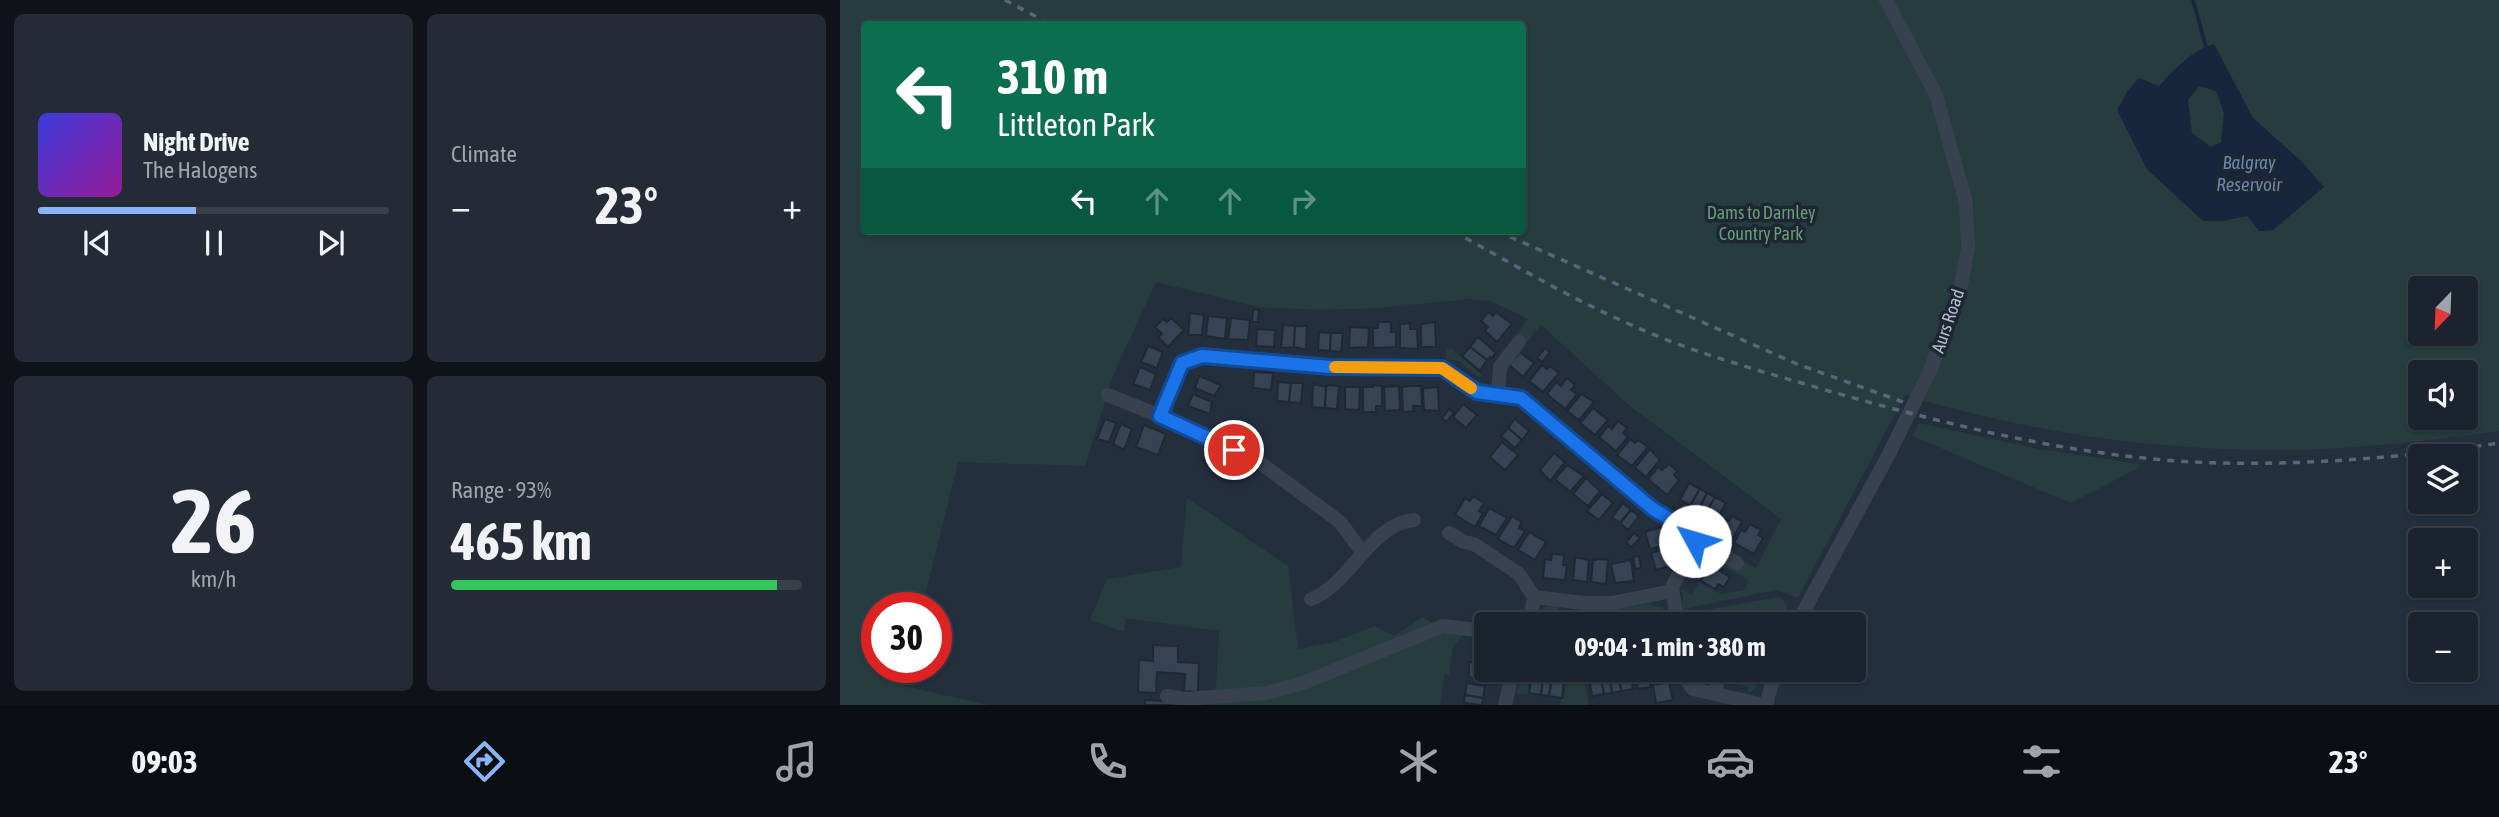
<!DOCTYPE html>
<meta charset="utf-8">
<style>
body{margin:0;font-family:"Asap Condensed",sans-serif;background:#242b36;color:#f1f3f6;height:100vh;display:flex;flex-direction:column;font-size:26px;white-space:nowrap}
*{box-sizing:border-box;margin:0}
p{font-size:23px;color:#a0a4aa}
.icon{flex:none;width:38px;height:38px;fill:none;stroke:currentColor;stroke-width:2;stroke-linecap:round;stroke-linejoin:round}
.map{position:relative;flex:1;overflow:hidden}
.sheet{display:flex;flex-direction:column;gap:14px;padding:14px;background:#0f1319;width:840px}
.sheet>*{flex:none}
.hud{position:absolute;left:21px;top:21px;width:665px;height:214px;border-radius:7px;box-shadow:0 2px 5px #0004,0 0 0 2px #39404a;background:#0b6e4f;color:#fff;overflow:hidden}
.needle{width:46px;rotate:203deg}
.controls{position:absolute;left:1568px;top:276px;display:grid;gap:14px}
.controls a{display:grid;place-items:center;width:70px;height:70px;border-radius:7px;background:#1b232e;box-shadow:0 2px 5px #0004,0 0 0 2px #39404a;font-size:35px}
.speed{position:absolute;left:21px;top:592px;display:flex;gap:14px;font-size:35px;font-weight:700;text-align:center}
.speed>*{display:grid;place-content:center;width:91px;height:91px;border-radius:50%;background:#1b232e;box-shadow:0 2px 5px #0004,0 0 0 2px #39404a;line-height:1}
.speed .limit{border:10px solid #d22;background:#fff;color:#111}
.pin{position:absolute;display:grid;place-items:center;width:60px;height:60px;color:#fff;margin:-30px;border:4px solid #fff;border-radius:50%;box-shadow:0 2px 7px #0007}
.me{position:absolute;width:77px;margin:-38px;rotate:309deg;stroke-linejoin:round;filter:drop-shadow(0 0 5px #0008)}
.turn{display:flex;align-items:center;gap:24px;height:147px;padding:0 21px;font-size:32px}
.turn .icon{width:91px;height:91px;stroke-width:2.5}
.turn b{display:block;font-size:49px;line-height:60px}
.lanes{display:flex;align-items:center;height:66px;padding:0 21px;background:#0003;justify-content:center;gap:35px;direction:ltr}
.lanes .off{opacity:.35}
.big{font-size:52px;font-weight:700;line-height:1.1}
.sheet .tile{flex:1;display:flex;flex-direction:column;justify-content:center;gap:10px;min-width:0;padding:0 24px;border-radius:10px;background:#242b36}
.sheet .dial{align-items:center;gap:0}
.dial b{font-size:91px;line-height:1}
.song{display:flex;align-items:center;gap:21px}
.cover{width:84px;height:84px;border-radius:10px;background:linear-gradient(135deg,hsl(240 70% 55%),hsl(300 70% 35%))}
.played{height:7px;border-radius:4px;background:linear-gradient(90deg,#8ab4f8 45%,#39404a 45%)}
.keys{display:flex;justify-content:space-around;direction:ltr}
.heat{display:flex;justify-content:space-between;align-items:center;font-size:38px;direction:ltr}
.charge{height:10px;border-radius:5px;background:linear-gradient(90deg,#34c759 93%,#39404a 0)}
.sheet .tiles{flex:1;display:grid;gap:14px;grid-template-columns:repeat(2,1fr)}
.trip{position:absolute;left:634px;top:612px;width:392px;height:70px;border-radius:7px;background:#1b232e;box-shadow:0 2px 5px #0004,0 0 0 2px #39404a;font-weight:700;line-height:70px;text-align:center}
.tabs{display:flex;height:112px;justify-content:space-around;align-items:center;background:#0b0e12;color:#a0a4aa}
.tabs .icon{width:49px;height:49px}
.tabs .selected{color:#8ab4f8}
.tabs b{font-size:32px;color:#f1f3f6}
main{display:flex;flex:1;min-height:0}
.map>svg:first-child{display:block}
</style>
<main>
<section class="sheet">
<div class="tiles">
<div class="tile">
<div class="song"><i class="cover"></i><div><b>Night Drive</b><p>The Halogens</p></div></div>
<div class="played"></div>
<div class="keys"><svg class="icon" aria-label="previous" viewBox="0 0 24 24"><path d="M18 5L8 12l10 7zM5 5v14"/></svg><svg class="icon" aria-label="pause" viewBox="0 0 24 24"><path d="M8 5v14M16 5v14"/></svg><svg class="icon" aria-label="next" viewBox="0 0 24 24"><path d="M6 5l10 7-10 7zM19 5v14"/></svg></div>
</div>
<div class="tile"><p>Climate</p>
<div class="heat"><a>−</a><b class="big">23°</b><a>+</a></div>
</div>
<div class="tile dial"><b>26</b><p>km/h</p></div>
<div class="tile"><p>Range · 93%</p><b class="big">465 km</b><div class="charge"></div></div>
</div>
</section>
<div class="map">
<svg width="1659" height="705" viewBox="0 0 1659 705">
<rect width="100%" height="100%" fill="#242f3e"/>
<g fill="#263c3f" fill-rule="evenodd">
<path d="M0 0H1659V431C1601 439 1543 446 1485 449 1344 455 1200 436 1065 395L958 598 937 590 843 609 842 589 852 595 859 582 881 594 904 590 909 580 861 554 863 550 903 561 916 568 941 519 790 406 701 325 686 343 676 335 688 319 650 301 630 299 538 308 481 310 418 307 316 282 274 373 245 466 118 462 82 607H37V667H68L64 686 149 705H0ZM24 24H682V231H24ZM1580 289H1626V334H1580ZM1580 373H1626V418H1580Z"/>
<polygon points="606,349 612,349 642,375 640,378 619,361 606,359"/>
<polygon points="1079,423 1199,449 1300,464 1298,468 1231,503 1072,436"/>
<polygon points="347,498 448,566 458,649 494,642 535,626 554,636 583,617 598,628 625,633 613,646 609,675 604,675 600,705 369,705 376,687 379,631 286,618 284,632 250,620 267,579 341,567"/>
<polygon points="939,597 943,599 947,607 939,625 922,625 919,609 856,620 857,625 852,625 850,613"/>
<polygon points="811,603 812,606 822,607 825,612 737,625 696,620 696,614 709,604 714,604 720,611 754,614 759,609 775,609"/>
<polygon points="682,670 691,670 688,695 675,693 679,687"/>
<polygon points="728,670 743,670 749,705 720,705 721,698 724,698"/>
<path d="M920 671C921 679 917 691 908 692V687L883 681 918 673Z"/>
</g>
<path fill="#17263c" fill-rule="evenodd" d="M1374 44 1413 118 1460 160 1484 187 1433 230 1419 231 1407 216 1383 221H1363L1307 169 1277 110 1287 92 1299 78 1319 86C1336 68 1351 51 1374 44ZM1359 86 1376 91 1384 113 1381 142 1371 147 1352 133 1348 100Z"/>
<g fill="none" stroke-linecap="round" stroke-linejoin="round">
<polyline stroke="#17263c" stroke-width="3.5" points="1353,0 1366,47"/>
</g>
<g fill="#364354" stroke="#1f2835" stroke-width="2">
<polygon points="413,309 419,310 418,322 412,322"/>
<polygon points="648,312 653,316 656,312 672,324 657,342 645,331 648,327 641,321"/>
<polygon points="350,313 364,315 362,335 348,335"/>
<polygon points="368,316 387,318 385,339 366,336"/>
<polygon points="331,318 344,330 328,347 318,337 322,334 315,327 323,319 327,322"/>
<polygon points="391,318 410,320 408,340 388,339"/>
<polygon points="538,322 551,322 551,332 556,332 556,347 533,348 533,328 538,328"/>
<polygon points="595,322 596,347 581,347 581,324"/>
<polygon points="570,323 570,329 577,329 578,349 560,348 560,324"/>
<polygon points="443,325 455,326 454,347 441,348"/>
<polygon points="455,326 467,326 466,350 454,347"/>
<polygon points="510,327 529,328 528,347 509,348"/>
<polygon points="417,329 435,330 434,347 416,346"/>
<polygon points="479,332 491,333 490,351 478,350"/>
<polygon points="491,333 503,333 501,352 490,351"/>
<polygon points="638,337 656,353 651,359 650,357 647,360 630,347"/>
<polygon points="308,346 323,352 317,368 301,362"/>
<polygon points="630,347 647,360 640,371 622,356"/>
<polygon points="705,348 710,352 702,362 697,358"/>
<polygon points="680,352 694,363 683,377 669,365"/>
<polygon points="702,365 707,369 710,366 719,373 703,392 689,381"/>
<polygon points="300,367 316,374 310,390 293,384"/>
<polygon points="414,372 433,373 431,390 413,388"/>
<polygon points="359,376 381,385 374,396 355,388"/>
<polygon points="727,378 735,385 731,390 737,394 725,409 707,394 716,382 721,386"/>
<polygon points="438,382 451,383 449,402 437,401"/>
<polygon points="451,383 463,383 461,403 449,402"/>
<polygon points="473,384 486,387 485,408 472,407"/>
<polygon points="489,385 499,386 497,409 485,408 486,387"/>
<polygon points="533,385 542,386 542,406 536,406 536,412 523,412 523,387 533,387"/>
<polygon points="559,386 560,410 545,411 544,387"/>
<polygon points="571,386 581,386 582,406 573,406 574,411 563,412 562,387"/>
<polygon points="505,387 520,387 519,410 505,409"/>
<polygon points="598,387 599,411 584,410 583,388"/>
<polygon points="353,394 372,402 370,414 348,406"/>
<polygon points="741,394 754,402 739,420 727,411"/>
<polygon points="623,404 637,415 626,428 613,417"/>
<polygon points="753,408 768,420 755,435 740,423"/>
<polygon points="609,409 614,413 606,422 602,418"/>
<polygon points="265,419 276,423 269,442 257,439"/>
<polygon points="675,419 689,431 682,440 668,428"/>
<polygon points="778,421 787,428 783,433 788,437 776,451 759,437 768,426 772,429"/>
<polygon points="281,424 292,429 284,450 273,444"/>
<polygon points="304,425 326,434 318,455 296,447"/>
<polygon points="668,428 682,440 675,448 661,436"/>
<polygon points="790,439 795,443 798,440 808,447 792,466 777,455"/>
<polygon points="662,442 678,455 665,470 650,457"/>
<polygon points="810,449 820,460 806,477 795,468"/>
<polygon points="714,453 725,462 710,481 700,470"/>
<polygon points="829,464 837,471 834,475 839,480 827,495 808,479 818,467 822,470"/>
<polygon points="727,465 744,476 730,492 715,479"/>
<polygon points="746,478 760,491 748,506 733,494"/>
<polygon points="849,483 860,489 851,506 840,500"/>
<polygon points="860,489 867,493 859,509 851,504"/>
<polygon points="867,493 875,497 866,513 859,509"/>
<polygon points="762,494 773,503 759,520 747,511"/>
<polygon points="633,496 644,503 639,511 643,513 635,527 615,515 625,498 630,501"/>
<polygon points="875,497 886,503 877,519 866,513"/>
<polygon points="783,503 791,510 780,523 772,517"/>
<polygon points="649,508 667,518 656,535 639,526"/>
<polygon points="791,510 799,516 788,530 780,523"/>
<polygon points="672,516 682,522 679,528 685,531 674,548 658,539"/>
<polygon points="892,516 902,521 891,542 874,535 883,518 889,521"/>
<polygon points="910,524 921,530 918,535 923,538 914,554 894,543 901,530 905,532"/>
<polygon points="821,527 826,545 810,549 805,532"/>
<polygon points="689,532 706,542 695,560 678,550"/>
<polygon points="794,533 800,538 792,547 786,543"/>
<polygon points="827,548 832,565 816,570 811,553"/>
<polygon points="712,554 724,555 723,565 727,565 725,580 703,578 705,559 711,560"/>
<polygon points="799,556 801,568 795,569 793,557"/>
<polygon points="735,557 749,560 747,582 733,580"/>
<polygon points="760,559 768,560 766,584 751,582 753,560"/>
<polygon points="791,560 794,581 775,583 771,564"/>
<polygon points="869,561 882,568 880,571 890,577 884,587 878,584 875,589 861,581"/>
<polygon points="637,641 646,642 646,661 635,660"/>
<polygon points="313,645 338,646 338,662 359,663 358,692 344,691 345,674 317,672 316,693 298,692 299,660 313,661"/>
<polygon points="629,662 646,665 646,670 653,670 651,680 629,677"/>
<polygon points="790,671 793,689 781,691 778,673"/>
<polygon points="807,672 809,678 796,680 795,674"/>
<polygon points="778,674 781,691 772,693 769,676"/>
<polygon points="692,675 704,677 701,695 689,693"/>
<polygon points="761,676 764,694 752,696 749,678"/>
<polygon points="769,676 772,693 764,694 761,677"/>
<polygon points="703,678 712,679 709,696 701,695"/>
<polygon points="712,678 724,680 722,698 709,696"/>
<polygon points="809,681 811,687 798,689 797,683"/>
<polygon points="829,682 833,700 816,703 813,685"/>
<polygon points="627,683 645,686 643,698 625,695"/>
<polygon points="625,695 643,698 642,705 624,703"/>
<polygon points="305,700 336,702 336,705 305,705"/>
</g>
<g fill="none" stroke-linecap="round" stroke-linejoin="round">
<g stroke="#38414e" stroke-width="14">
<polyline points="658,394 660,367 679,342"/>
<polyline points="268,395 320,416 419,462 500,522 523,553"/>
<polyline points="320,416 342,363 363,356 490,367 602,368 637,392 680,398 813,509 852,534 855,538 855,544 832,587 838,625"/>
<polyline points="609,533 624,542 634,544 679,574 694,597 689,625"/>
<polyline points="855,541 897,563"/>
<polyline points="694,597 743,603 772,603 832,591"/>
<path d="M471 599C509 586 531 523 574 520"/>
<polyline points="956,625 1049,454 1089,373 1119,296 1128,248 1126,203 1096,95 1046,0"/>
<polyline points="846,670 848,682 853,689 924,705"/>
<polyline points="875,694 879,674 905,670"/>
<polyline points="327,696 345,699 427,693 463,683 603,626 646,631"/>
<polyline points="665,705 673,670"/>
<polyline points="926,705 936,670"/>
</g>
<g stroke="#5a6575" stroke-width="3.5" stroke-dasharray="7 7" stroke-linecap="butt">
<polyline points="165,0 210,24"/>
<path d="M613 231C671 263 726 296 787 323 852 353 921 371 989 391 1116 427 1248 460 1381 463 1474 465 1567 457 1659 443"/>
<polyline points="657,231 957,364 1063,402"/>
</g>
</g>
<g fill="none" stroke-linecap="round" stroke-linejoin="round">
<g stroke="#114b97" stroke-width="18">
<polyline id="route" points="394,450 320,416 342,363 362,356 490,367 602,368 637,392 681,398 813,509 847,529 855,541"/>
</g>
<use href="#route" stroke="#1a73e8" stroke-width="12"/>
<polyline stroke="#f59e0b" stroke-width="12" points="495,367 602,368 631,388"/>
</g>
<g text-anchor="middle" stroke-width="7" stroke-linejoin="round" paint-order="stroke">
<g font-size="18" fill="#6b9a76" stroke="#1d2633">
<text x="921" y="219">Dams to Darnley<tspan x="921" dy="21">Country Park</tspan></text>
</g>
<g font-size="18" fill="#b4bcc9" stroke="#1d2633">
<text transform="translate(1108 321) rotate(-71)" y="6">Aurs Road</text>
</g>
<g font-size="19" font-style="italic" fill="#6d86a8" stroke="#1d2633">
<text x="1409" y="169">Balgray<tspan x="1409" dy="22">Reservoir</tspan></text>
</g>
</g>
</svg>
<div class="controls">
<a><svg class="needle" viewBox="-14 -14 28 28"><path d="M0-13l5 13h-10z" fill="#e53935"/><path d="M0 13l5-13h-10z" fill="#a0a4aa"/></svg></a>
<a><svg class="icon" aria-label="sound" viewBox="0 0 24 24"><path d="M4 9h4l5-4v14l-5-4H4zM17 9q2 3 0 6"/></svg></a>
<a><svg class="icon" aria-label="layers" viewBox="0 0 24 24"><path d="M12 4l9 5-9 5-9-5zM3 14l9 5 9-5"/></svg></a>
<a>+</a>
<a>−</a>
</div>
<div class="speed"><div class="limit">30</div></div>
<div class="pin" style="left:394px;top:450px;background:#d93025"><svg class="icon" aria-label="arrive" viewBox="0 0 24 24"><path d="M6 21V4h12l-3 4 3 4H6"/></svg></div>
<svg class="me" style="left:855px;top:541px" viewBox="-20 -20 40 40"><circle r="19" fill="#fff"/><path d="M0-13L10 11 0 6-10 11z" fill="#1a73e8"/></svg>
<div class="trip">09:04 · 1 min · 380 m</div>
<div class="hud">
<div class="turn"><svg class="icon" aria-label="left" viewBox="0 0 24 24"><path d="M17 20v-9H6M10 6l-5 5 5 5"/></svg><div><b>310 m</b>Littleton Park</div></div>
<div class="lanes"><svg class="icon" aria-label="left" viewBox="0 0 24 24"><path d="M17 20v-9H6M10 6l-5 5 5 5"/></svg><svg class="icon off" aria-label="ahead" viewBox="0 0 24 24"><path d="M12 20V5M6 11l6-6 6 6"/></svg><svg class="icon off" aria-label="ahead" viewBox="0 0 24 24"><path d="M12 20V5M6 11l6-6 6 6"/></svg><svg class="icon off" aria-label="right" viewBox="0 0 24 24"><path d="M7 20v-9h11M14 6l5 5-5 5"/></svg></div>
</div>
</div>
</main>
<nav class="tabs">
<b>09:03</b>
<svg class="icon selected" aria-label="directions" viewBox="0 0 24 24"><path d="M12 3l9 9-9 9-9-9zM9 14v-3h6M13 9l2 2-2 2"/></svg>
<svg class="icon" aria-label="music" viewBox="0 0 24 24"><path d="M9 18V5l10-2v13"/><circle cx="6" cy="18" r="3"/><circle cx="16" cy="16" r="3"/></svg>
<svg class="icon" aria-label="phone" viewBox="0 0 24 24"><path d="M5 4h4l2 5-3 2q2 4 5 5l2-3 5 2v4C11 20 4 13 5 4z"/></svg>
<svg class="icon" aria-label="climate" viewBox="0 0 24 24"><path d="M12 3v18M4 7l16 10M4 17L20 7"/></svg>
<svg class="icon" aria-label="car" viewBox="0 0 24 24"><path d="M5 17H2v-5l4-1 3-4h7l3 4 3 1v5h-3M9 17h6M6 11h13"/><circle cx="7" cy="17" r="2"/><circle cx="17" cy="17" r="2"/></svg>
<svg class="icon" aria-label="filters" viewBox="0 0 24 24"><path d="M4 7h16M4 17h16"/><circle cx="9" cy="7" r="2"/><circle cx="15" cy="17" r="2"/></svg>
<b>23°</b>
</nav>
